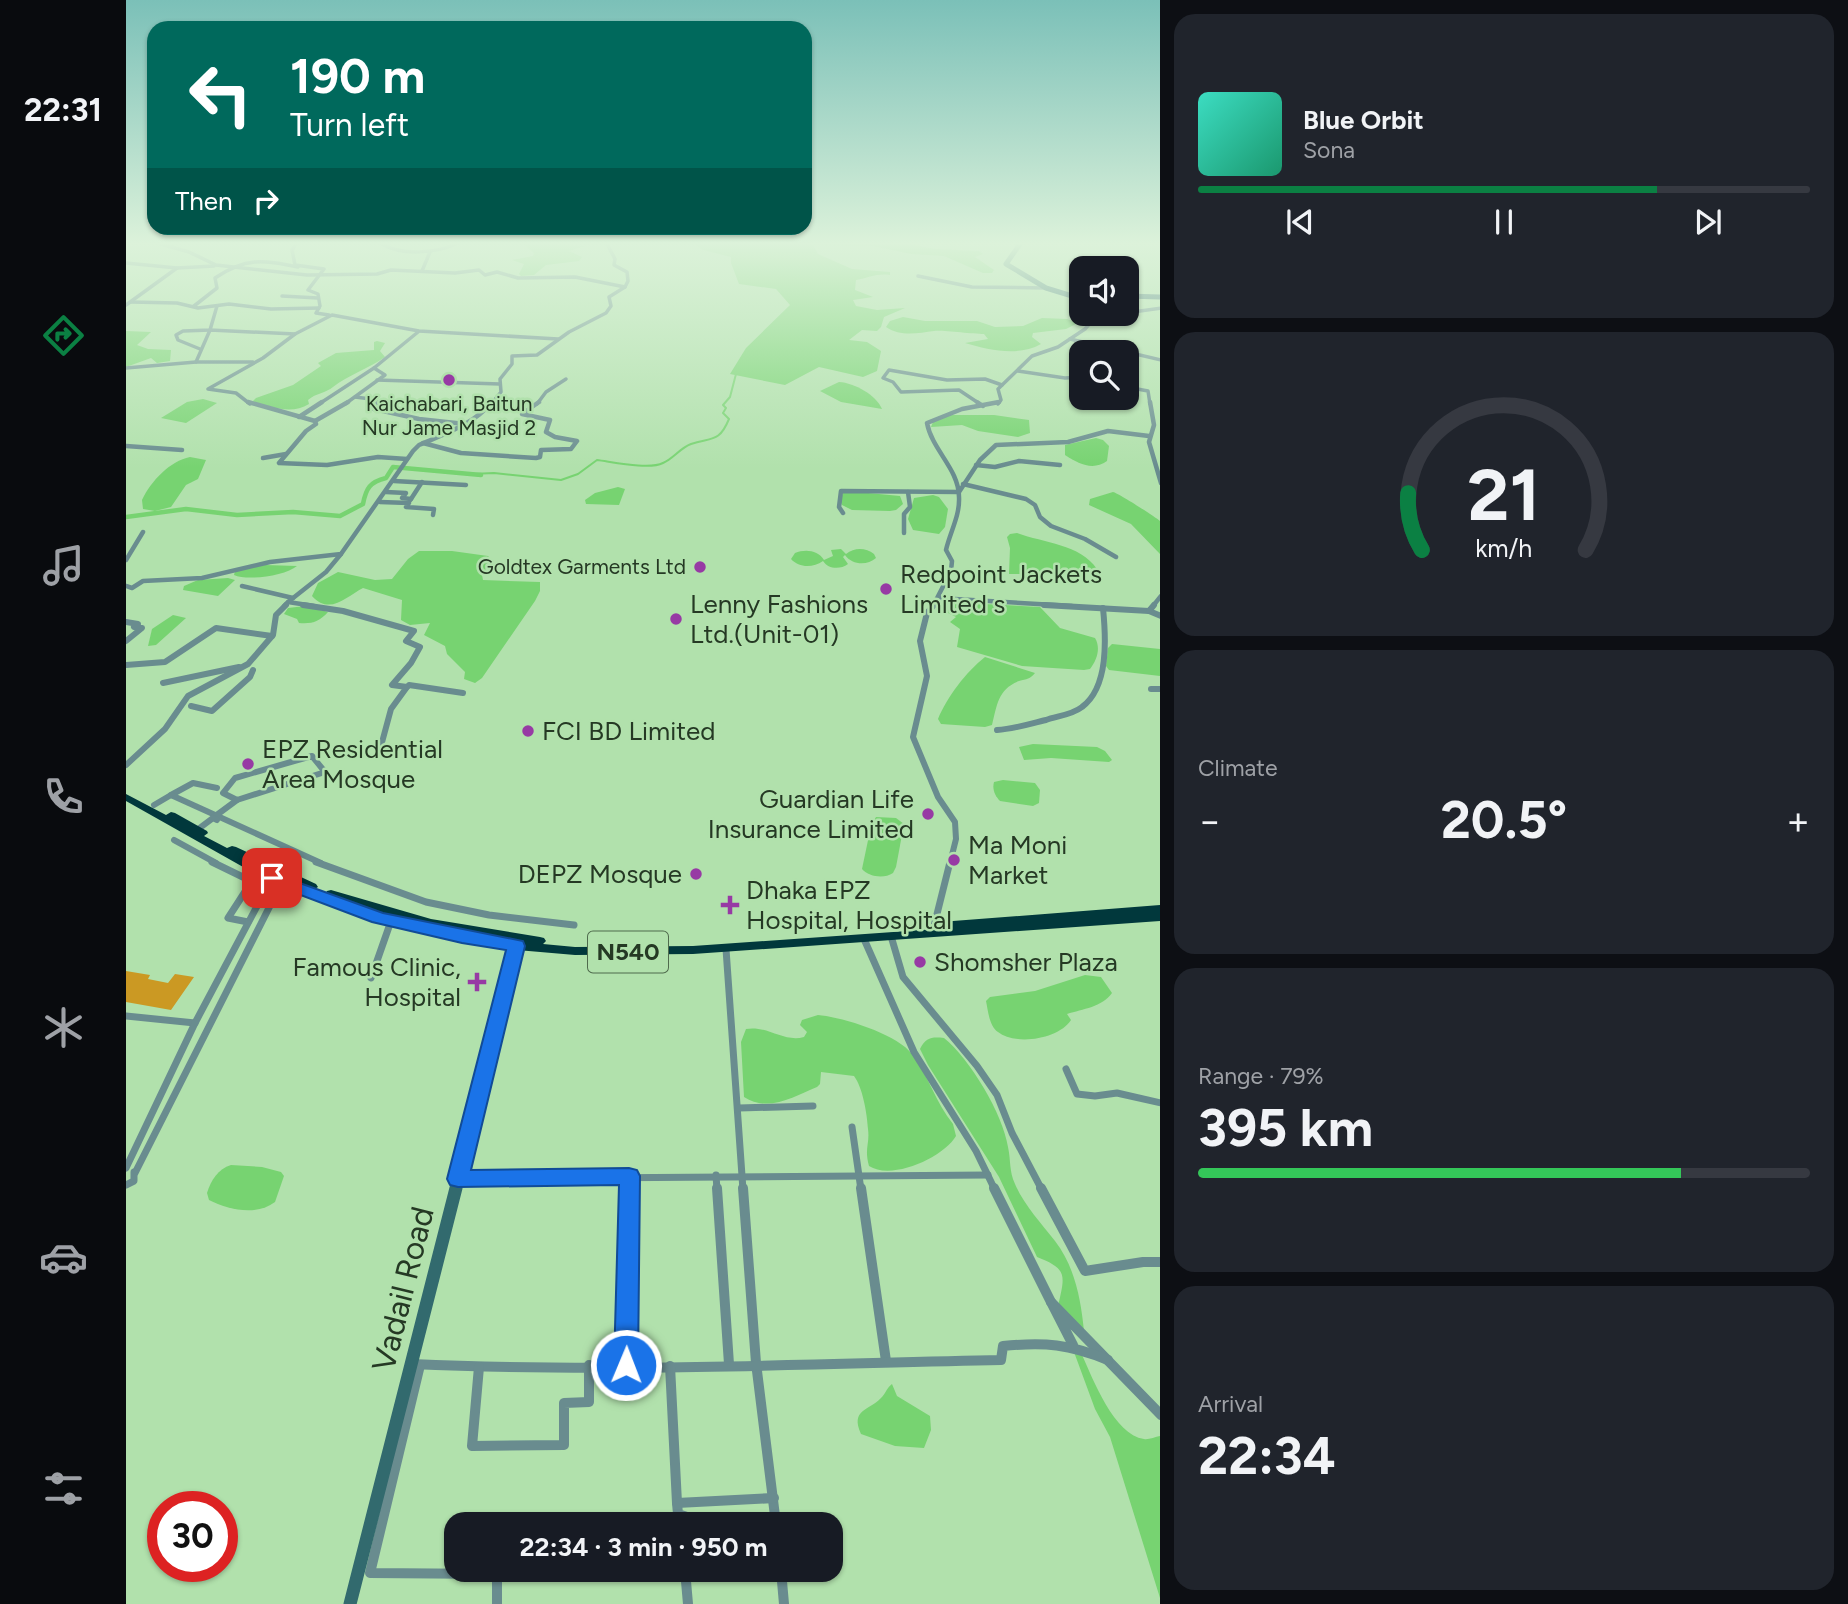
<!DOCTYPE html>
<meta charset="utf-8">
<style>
body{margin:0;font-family:Figtree,sans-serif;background:#20242c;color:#f1f3f6;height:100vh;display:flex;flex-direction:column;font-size:26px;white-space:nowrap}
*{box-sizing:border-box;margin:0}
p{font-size:23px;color:#9ea1a6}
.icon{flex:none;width:38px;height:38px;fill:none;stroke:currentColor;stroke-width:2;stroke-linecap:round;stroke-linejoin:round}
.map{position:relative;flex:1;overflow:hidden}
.side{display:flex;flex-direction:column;gap:14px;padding:14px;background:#0d0f14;width:688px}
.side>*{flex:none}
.hud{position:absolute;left:21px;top:21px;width:665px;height:214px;border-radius:21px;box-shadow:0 2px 5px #0004;background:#00695c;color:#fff;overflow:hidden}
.tools{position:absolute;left:943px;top:256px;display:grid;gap:14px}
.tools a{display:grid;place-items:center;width:70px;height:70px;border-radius:14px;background:#171b24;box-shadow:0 2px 5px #0004;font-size:35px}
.speed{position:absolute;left:21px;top:1491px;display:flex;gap:14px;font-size:35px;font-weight:700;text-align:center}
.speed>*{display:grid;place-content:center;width:91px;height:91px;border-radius:50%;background:#171b24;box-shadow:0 2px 5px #0004;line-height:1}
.speed .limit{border:10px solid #d22;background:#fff;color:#111}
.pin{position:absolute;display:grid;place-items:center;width:60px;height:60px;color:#fff;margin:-30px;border-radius:14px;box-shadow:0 4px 10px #0006}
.me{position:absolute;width:77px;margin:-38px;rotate:1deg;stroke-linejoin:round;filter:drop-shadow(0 0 5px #0008)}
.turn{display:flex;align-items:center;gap:24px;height:147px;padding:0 28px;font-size:32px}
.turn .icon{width:91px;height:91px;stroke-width:2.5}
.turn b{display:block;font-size:49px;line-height:60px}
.then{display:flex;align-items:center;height:66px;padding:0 28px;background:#0003;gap:14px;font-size:26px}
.big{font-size:52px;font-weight:700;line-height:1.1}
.side .tile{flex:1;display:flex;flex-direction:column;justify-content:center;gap:10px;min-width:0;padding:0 24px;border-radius:21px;background:#20242c}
.side .dial{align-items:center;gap:0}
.dial svg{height:182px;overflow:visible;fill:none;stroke:#363941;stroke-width:7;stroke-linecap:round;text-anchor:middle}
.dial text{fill:#f1f3f6;stroke:none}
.song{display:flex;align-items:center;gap:21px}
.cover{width:84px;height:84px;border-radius:10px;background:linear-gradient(135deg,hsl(170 70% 55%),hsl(160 70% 35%))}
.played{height:7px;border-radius:4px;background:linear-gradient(90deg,#0b8043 75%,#363941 75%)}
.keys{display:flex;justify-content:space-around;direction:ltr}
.heat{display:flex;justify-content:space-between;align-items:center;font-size:38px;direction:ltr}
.charge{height:10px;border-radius:5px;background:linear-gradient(90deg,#34c759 79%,#363941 0)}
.trip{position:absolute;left:318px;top:1512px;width:399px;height:70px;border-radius:21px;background:#171b24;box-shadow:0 2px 5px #0004;font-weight:700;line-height:70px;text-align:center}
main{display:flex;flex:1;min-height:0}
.menu{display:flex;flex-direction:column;width:126px;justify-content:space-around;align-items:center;background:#090b0e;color:#9ea1a6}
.menu .icon{width:49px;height:49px}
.menu .active{color:#0b8043}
.menu b{font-size:32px;color:#f1f3f6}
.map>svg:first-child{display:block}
</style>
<main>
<nav class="menu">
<b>22:31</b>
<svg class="icon active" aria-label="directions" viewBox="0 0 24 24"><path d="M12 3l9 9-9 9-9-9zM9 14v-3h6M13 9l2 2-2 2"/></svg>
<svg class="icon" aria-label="music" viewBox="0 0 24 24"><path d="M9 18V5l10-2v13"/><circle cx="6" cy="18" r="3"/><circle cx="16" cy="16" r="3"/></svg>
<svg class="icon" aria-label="phone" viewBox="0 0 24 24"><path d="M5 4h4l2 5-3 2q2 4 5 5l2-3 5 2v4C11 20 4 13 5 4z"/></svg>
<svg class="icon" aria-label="climate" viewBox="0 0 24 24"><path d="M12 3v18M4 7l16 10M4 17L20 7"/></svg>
<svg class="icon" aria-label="car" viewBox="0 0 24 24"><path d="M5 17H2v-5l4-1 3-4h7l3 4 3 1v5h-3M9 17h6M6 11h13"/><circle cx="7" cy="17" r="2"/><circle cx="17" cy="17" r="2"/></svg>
<svg class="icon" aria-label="filters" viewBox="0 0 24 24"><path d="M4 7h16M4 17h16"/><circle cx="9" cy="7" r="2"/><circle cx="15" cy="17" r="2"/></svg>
</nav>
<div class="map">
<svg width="1035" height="1604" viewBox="0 0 1035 1604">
<rect width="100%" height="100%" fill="#b1e1ac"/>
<polygon fill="#cb9923" points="0,971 24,975 22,979 42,983 49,974 68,977 45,1010 0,1002"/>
<g fill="#77d371">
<polygon points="401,244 459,246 443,251 456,257 453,261 420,265 408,275 395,276 393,274 398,264 386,260 407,256 408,253 400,246"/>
<path d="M569 244H783L809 249 853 251 857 254 849 257 868 270 866 273H857L818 256 785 254 747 246 687 245 692 254 726 269 764 272V275C751 273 742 278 730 280L729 290 747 297 727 300 730 306 751 310 779 308 758 317 755 327 751 331 736 330 723 340 741 342 755 351 751 371 737 377 693 367 659 385 604 374 620 348 664 305 650 289 613 284 605 263V257L577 250Z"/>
<path d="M777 317 799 321H851L869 327 897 326 916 318 941 319 952 323 940 329 907 333 906 337 915 344C892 357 863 350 839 343L862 339 858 334C846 334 816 330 808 331 792 333 775 337 760 327L764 321Z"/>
<polygon points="0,331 25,332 11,345 22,349 45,350 44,361 31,363 25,358 0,367"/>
<path d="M251 341 259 343 254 351 259 357C242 369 222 375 207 387 200 393 190 393 182 400L183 404C166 415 145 407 126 402L130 398 167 385 195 366 192 363 210 353 248 350V342Z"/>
<path d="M713 382C729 383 750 395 756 409L715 402 694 391Z"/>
<polygon points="77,399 91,403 60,423 35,418 61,402"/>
<polygon points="824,415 868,415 903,420 904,433 892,437 852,431 836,425 805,427 807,422"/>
<path d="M970 438 977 440 983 446 981 461C967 471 953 464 939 455V445Z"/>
<path d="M64 457 80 460 72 479 60 485 45 507 29 511 17 509 16 500C25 481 44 461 64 457Z"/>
<polygon points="492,487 499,489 493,505 460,504 459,500 469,493"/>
<polygon points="732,492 774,496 777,504 770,510 764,511 726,510 716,505 714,501 717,493"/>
<path d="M987 492C992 493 1028 516 1034 521V554L1005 524 963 505 964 499Z"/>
<polygon points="807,495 813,497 822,509 819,527 813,534 787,530 782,519 788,498"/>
<path d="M891 533C918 543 954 544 971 569L955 574H883L884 548 881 537 884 534Z"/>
<path d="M715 549 720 554C729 547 740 548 748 554L750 558C741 566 726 565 719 555L717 557 722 564C714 570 702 569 697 561 687 568 673 568 665 559L669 553C679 549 692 550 698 560L707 556 705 550Z"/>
<path d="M293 551H326L362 556 366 560 356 575 357 580 414 582V591L409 601 356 678 349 683 338 679 339 672 321 654 319 646 298 635 304 623 284 625 275 620 276 600 237 588C221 596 204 616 186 596L192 583 212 572 249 580 266 579 282 559Z"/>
<path d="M139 565 171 566C159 576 121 581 108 575L109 571Z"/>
<polygon points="102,578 109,580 92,596 57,590 58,586 72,580"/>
<path d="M818 602 914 607 934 628 969 638C975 648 971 660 964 669L958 670 896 666 831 647 834 629 824 622 830 617 814 609 813 604Z"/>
<path d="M179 606 202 612C193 622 186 624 173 623L171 619 158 614 162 608Z"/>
<polygon points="47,615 60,618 30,645 22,646 26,629"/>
<polygon points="986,644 1034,649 1034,676 983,670 980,666 982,648"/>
<path d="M859 657 909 673C904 679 901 679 893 681 872 689 871 705 866 725L859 727 815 724 812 719C821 697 840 672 859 657Z"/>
<polygon points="907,744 971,747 979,751 986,760 983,762 925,758 898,760 893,747"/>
<path d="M877 780 909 783 914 790 913 803 907 806 874 801C869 796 866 789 868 782Z"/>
<path d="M750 817 770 818 778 824 770 867 767 873C758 879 743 877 736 869L745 826Z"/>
<path d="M959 975 975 977 986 993C976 1007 957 1009 941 1014L945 1020C933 1039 890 1046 872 1032 863 1026 862 1010 860 1001L864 997 909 991Z"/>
<path d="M692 1015C716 1017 771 1034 786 1054 802 1075 810 1103 827 1124L830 1136C818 1157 766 1181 743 1166 738 1148 744 1144 742 1129 741 1114 737 1088 728 1076L695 1072 694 1084 691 1087C669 1096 642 1113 618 1097L615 1042 620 1029C641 1025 658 1043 678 1037L681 1032 674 1025 676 1020Z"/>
<path d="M818 1038C844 1059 877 1114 882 1147 885 1161 883 1171 889 1184 898 1205 915 1223 929 1241 949 1267 955 1300 958 1331L932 1306C939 1275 942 1269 911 1257L873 1177 802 1065 794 1049C800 1037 806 1037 818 1038Z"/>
<path d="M105 1165 136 1167 155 1172 158 1176 149 1202C131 1216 102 1210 83 1200L81 1193C85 1180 92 1169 105 1165Z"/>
<path d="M948 1352 956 1355C967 1379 988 1435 1018 1439 1022 1440 1029 1437 1034 1436V1598L984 1437 969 1409Z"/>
<path d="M766 1384 771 1396 804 1416 805 1430 798 1448 769 1446 735 1434C724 1409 743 1411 755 1398 760 1393 760 1389 766 1384Z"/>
</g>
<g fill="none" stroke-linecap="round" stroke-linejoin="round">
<path stroke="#77d371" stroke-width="2" d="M345 474 368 473 435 480 452 474 471 460C487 462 523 470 537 463 547 459 554 448 565 444 586 437 593 443 603 419L597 413 600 408 597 405 604 397 610 374"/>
<path stroke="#77d371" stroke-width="4.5" d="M0 517 60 509 111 515 167 512 214 516 237 504C240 488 244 482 260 478L267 467 355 475"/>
<g stroke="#698c8f" stroke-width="3.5">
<polyline points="35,244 63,252 90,265 181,275 251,274 265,270 329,273 353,270 359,275 371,272 392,278 449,277 499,287 483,297 485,306 480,313 443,332 411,355 386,356 386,364 374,379 375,392 365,404"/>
<polyline points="170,244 166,250 169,265 198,269 182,290 192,294 194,306 190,313 203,315"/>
<path d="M256 244C276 256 310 253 330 244"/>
<polyline points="481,244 489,259 488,265 501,272 502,281 499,287"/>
<polyline points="0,263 51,268 0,305"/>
<polyline points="51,268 88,266"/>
<polyline points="296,271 304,252"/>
<polyline points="792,276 846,287 920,288"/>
<polyline points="156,296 192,298"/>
<polyline points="5,302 51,303 72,308 103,304 145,309 193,308"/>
<path d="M68 306 91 288 89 278C120 257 136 260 172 267"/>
<polyline points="968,320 997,320 1007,312 1035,308"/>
<polyline points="944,339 999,352"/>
<polyline points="74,349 52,340 50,335 57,331 84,330 91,306"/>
<polyline points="1001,352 1035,360"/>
<polyline points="70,362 84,330 169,334"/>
<polyline points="0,368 70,362 127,362"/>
<polyline points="892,371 939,378 956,377"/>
<polyline points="251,380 374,384"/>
<polyline points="1001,387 1022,391 1024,404"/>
<polyline points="229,397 245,399 254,404"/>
<polyline points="124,404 110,393 82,389 137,358 169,334 206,315 293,331 432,339"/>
<polyline points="193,404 248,368 292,332"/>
<polyline points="219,404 259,375 248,368"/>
<polyline points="411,404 420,392 440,379"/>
<polyline points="854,404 833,390 775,392 767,382 757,378 763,370 821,380 859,379 876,385"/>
<polyline points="872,404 875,400 872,389 906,356 932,347 959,329 973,313"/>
</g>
<g stroke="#698c8f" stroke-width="4.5">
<polyline points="122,402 189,421 190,424 180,431 153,463 201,465 252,457 281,459"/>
<polyline points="251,402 254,404 248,409 293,419 339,424"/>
<polyline points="851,402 857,406"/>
<polyline points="1024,402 1028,425 1023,442 1035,483"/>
<polyline points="173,417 196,402"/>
<polyline points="189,421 222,402"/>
<polyline points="297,443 335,453 410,458 414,457 415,450 445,449 451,441 429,437 420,432 424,420 396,414 413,402"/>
<polyline points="0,446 56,450"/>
<polyline points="137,458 160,454"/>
<polyline points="850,465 869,467 893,461 934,465"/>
<polyline points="268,481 340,485"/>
<polyline points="837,484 900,499 909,505 914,517 925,526 959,539 990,557"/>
<polyline points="260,492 280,493 276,498 285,499 282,503"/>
<polyline points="285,499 296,482"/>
<polyline points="254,502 283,503 280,507 308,509 307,515"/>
<polyline points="717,513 713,507 715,491 833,492 854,460 870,445 942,442 982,431 1023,436"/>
<polyline points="778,533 778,514 784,507 782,492"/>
<polyline points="0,560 17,532"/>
<path d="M0 586 6 588 17 581 76 578 144 562 215 554 287 451 293 445C320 433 347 425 366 402"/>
<polyline points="116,586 167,598"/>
<polyline points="812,598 946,606"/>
<polyline points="162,602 200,572 215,554"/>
<polyline points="158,606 162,602 188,606"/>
<path d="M807 606 825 571 826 561 820 550C824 532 834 516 833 497 833 469 806 450 801 423L836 409 873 402"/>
<polyline points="1027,606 1035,596"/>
</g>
<g stroke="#698c8f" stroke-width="6">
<polyline points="177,605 217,611 288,631 280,641 294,647 285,663 266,685 281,687 265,709 255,746"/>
<polyline points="808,605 801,613 794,641 801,676 787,737 812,797 829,822 830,839 824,863"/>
<polyline points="918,605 1023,611 1028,605"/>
<polyline points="1023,611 1035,616"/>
<polyline points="0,622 12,624 8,627 16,628 0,641"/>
<polyline points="0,665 39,662 90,628 146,636"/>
<polyline points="37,683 113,667"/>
<polyline points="281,687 283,685 337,693"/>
<polyline points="1025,689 1035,689"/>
<polyline points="65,706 86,711 124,677 127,670"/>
<path d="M871 730C888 729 903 724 920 720 931 716 946 715 956 707 983 687 980 638 977 608"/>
<polygon points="186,756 199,772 111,800 97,793 109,778"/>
<polyline points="0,765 39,729 62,696 122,664 147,635 150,615 160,605"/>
<polyline points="45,795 67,783 91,788"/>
<polyline points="28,805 45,795 195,863"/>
<polyline points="88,817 111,800"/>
<polyline points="71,830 87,818 91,820"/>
<polyline points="48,840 90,863"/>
</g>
<g stroke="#698c8f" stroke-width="7">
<polyline points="86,862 123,880 124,884 102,918 122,922"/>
<polyline points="190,862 300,902 363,915 448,925"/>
<polyline points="808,926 824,862"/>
<polyline points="765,936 777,977 851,1066 871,1095 886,1133 916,1190"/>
<polyline points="738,939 788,1052 850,1151 869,1190"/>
<polyline points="600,949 617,1190"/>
<polyline points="245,978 265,921"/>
<polyline points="0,1016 69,1023"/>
<polyline points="940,1069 951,1094 969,1096 991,1093 1035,1103"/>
<polyline points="613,1108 687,1106"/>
<polyline points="726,1127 735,1190"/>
<polyline points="0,1168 69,1023 146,878"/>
<polyline points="9,1173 156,882"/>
<polyline points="590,1175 591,1190"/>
<polyline points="332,1179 862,1175"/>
<polyline points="0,1185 8,1181 8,1172"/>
<polyline points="503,1190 503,1176"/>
</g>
<g stroke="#698c8f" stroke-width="10">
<polyline points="591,1188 603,1364"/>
<polyline points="617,1188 630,1363 650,1524"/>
<polyline points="735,1188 760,1361"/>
<polyline points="868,1188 925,1302"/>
<polyline points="915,1188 959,1271 1017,1262 1035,1262"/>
<polyline points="947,1345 925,1302 1035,1415"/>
<path d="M286 1364C482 1373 679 1364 875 1360L877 1346C919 1342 943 1344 982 1360"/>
<polyline points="294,1365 244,1573 371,1574 371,1604"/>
<polyline points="500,1365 503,1188"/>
<polyline points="544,1366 551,1503"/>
<polyline points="353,1367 346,1446 438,1445 438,1403 463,1402 463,1365"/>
<polyline points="546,1524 552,1514"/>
<polyline points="564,1524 564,1518 552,1514 551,1503 648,1498"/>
<polyline points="559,1570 562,1604"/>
<polyline points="655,1570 658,1604"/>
</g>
<g stroke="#326a6e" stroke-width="5">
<polyline points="894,244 880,264 920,288 956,299"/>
<polyline points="1001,296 1035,297"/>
</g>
<polyline stroke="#326a6e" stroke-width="10" points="329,1190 391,946"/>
<polyline stroke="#326a6e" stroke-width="13" points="224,1604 330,1188"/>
<polygon fill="#01383c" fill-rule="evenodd" points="0,794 40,815 45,812 49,813 81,831 82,833 78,836 101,848 106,846 110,847 190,884 192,887 187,890 199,895 200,896 199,894 201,891 205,890 305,919 414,937 418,938 420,941 417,944 449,947 567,946 810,929 808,926 810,923 814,922 1035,905 1035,913 980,917 1035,913 1035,921 567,954 449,955 391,950 293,932 191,901 142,881 0,801"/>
</g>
<linearGradient id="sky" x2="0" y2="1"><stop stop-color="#7bc0b8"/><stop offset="0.52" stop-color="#dcf2da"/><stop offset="1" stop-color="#dcf2da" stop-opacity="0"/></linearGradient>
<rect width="1035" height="468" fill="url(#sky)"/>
<polygon fill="#1a73e8" stroke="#114b97" stroke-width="2" points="146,873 257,913 397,941 399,946 345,1170 503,1168 511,1170 514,1176 512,1365 509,1373 500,1376 492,1373 488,1365 493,1185 332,1187 324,1185 321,1179 380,950 336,943 246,922 140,882 137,878 140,874"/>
<g fill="#973aa4" stroke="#b1e1ac" stroke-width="2.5">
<circle cx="323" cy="380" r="7"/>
<circle cx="574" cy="567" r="7"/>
<circle cx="760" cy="589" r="7"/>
<circle cx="550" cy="619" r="7"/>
<circle cx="402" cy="731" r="7"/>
<circle cx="122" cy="764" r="7"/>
<circle cx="802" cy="814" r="7"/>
<circle cx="828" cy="860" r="7"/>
<circle cx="570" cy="874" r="7"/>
<path d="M600.5 894.5h7v7h7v7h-7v7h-7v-7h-7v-7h7z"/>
<circle cx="794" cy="962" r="7"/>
<path d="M347.5 971.5h7v7h7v7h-7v7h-7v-7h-7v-7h7z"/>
</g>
<g text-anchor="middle" stroke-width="5" stroke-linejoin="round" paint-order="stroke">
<g font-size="21" fill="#253924" stroke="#b1e1ac">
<text x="323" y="411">Kaichabari, Baitun<tspan x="323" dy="24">Nur Jame Masjid 2</tspan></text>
<text x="560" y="574" text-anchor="end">Goldtex Garments Ltd</text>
</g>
<rect fill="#b1e1ac" stroke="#4f6b4d" stroke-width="2" x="462" y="931.5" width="80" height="41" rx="5"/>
<g font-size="24" font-weight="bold" fill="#253924">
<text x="502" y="960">N540</text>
</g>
<g font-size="26" fill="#253924" stroke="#b1e1ac" text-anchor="start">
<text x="774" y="583">Redpoint Jackets<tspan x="774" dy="30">Limited s</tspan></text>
<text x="564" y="613">Lenny Fashions<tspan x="564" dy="30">Ltd.(Unit-01)</tspan></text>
<text x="416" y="740">FCI BD Limited</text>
<text x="136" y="758">EPZ Residential<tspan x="136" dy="30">Area Mosque</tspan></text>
<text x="788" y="808" text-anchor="end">Guardian Life<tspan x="788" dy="30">Insurance Limited</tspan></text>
<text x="842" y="854">Ma Moni<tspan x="842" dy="30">Market</tspan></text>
<text x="556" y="883" text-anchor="end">DEPZ Mosque</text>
<text x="620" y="899">Dhaka EPZ<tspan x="620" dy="30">Hospital, Hospital</tspan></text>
<text x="808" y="971">Shomsher Plaza</text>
<text x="335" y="976" text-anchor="end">Famous Clinic,<tspan x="335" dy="30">Hospital</tspan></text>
</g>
<g font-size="32" fill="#253924" stroke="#b1e1ac">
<text transform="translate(277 1289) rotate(-76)" y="11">Vadail Road</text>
</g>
</g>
</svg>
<div class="tools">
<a><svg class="icon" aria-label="sound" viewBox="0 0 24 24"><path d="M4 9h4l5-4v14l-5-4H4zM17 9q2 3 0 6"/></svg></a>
<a><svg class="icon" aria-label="search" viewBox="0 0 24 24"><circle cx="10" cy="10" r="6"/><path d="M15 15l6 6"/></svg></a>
</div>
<div class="speed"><div class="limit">30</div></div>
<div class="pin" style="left:146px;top:878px;background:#d93025"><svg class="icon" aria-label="arrive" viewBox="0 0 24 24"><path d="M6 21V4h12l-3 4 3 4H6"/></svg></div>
<svg class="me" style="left:500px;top:1365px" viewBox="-20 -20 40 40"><circle r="17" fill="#1a73e8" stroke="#fff" stroke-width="3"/><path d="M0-11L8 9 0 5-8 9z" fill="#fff"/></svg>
<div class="trip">22:34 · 3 min · 950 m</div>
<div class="hud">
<div class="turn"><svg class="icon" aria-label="left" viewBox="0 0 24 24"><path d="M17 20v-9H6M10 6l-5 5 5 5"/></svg><div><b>190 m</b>Turn left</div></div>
<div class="then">Then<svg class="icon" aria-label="right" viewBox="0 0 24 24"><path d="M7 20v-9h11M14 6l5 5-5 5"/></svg></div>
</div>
</div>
<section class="side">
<div class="tile">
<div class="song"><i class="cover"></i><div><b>Blue Orbit</b><p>Sona</p></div></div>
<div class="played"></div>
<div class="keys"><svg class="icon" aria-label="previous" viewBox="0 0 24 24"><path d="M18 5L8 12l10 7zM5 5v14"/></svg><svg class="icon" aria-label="pause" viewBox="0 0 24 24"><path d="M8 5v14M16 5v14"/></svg><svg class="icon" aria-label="next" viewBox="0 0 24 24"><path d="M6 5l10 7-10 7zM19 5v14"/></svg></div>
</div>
<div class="tile dial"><svg viewBox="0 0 100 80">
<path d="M14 69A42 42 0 1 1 86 69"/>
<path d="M14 69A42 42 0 0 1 8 44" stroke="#0b8043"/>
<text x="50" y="56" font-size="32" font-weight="700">21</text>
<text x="50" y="72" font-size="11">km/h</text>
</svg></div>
<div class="tile"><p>Climate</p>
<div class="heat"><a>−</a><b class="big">20.5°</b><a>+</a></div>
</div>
<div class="tile"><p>Range · 79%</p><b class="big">395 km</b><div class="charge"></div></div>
<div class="tile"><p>Arrival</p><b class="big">22:34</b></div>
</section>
</main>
